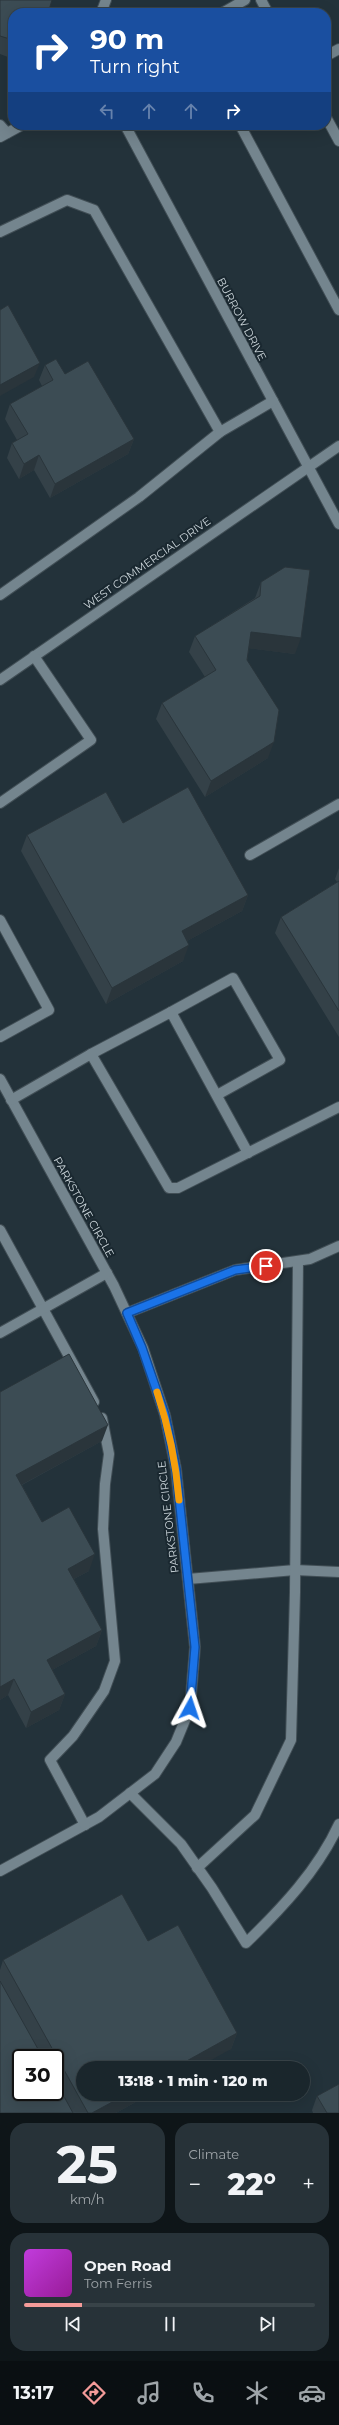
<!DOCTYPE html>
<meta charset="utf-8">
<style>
body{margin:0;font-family:Montserrat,sans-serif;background:#273238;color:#f1f3f6;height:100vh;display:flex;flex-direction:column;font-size:15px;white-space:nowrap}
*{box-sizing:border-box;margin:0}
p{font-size:13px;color:#9fa5a9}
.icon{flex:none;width:22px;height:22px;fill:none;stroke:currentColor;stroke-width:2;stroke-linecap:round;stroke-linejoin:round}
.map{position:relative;height:2113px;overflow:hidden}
.drawer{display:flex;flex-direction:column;gap:10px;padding:10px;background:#0e1518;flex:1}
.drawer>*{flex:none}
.guide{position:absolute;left:8px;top:8px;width:323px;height:122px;border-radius:16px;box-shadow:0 4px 16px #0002,0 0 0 1px #384348;background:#1a4fa0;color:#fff;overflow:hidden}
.speed{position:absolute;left:12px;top:2049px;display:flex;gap:8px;font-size:20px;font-weight:700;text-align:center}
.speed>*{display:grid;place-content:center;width:52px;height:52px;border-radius:50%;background:#1a262c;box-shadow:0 4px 16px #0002,0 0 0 1px #384348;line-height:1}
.speed .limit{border:2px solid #111;border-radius:6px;background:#fff;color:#111}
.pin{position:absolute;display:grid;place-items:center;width:34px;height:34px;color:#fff;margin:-17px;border:2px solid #fff;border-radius:50%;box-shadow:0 1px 4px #0007}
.me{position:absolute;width:44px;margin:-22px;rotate:5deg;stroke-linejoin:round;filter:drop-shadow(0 0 3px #0008)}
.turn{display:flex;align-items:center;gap:14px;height:84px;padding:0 16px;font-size:18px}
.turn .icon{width:52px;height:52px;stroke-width:2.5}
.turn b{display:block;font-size:28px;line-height:34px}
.lanes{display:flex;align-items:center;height:38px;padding:0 16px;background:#0003;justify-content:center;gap:20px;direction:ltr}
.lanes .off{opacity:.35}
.big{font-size:30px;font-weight:800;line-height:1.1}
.drawer .widget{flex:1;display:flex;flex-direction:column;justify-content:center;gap:6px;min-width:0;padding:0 14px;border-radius:16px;background:#273238}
.drawer .dial{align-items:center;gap:0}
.dial b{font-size:52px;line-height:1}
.song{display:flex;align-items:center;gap:12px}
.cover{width:48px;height:48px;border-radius:6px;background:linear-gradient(135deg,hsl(290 70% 55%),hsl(300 70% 35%))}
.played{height:4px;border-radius:2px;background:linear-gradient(90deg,#f59b99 20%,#384348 20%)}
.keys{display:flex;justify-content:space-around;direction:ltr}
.heat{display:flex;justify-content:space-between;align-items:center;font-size:22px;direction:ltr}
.drawer .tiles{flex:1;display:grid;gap:10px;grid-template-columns:1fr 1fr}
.widget:last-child{grid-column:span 2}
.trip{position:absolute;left:76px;top:2061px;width:234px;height:40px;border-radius:20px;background:#1a262c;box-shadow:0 4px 16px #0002,0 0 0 1px #384348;font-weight:800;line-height:40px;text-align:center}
.tab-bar{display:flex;height:64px;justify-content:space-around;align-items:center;background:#0a0f12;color:#9fa5a9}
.tab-bar .icon{width:28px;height:28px}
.tab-bar .active{color:#f59b99}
.tab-bar b{font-size:18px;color:#f1f3f6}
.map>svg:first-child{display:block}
</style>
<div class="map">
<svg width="339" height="2113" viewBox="0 0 339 2113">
<rect width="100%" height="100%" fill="#23323a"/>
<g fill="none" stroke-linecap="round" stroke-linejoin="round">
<g stroke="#414e55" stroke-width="12">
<g id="minor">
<polyline points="261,0 268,13"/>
<polyline points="101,13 106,0"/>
<polyline points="222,13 245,0"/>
<polyline points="326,56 339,49"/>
<polyline points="326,117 339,141"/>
<polyline points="0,125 7,133"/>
<polyline points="125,125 339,524"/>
<polyline points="240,125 339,310"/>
<polyline points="0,137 22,125"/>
<polyline points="0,232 67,200 94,210 220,432 139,497 0,595"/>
<polyline points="220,432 273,401"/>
<polyline points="0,680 339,446"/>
<polyline points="0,803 91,740 34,656"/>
<polyline points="250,855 339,804"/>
<polyline points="0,920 49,1010 0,1037"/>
<polyline points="171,1012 233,978 280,1060 217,1095"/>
<polyline points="91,1054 171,1012 248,1153"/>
<polyline points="0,1079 114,1286 143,1348 165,1415 176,1469 195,1647 190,1708 176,1742 155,1774 99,1817 0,1871"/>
<polyline points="11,1100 91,1054 169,1188 178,1188 339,1107"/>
<polyline points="0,1230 94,1402"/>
<polyline points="127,1313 235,1270 310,1259 339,1246"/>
<polyline points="0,1333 107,1273"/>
<polyline points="188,1579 295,1570 339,1572"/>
<path d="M130 1793 181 1844 212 1888 246 1943C282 1908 318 1870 339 1824"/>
<polyline points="85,1825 50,1760 73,1736 104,1691 115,1661 103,1529 105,1484 109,1454 102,1418"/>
<polyline points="197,1868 255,1815 291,1740 295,1592 298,1261"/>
</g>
</g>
<use href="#minor" stroke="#74858e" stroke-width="10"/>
</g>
<g fill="#344148" fill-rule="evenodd">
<polygon points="0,0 13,13 13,59 0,54"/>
<polygon points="45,365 65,374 134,439 128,454 50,498 34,470 19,479 7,458 12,443 17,440 5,419 10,404 42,386 39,380"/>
<polygon points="261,582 295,654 249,648 247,660 268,758 205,797 156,719 162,703 205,677 189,652 195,636 255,598"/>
<polygon points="123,823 248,895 242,911 187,941 183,961 106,1004 21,851 27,835"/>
<polygon points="339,868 339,1037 275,933 281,917 337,882 335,879"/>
<polygon points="0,1392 102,1441 22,1485 42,1522 89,1571 74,1579 102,1630 96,1646 52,1670 65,1694 59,1710 26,1728 8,1695 0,1700"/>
<path d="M148 1941 237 2033 231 2049 83 2094H150L116 2113H0V1970L3 1960ZM21 2058H55V2092Z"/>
<polygon points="317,2096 339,2113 313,2113 312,2110"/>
</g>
<g fill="#2a353b">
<polygon points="40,363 34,377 0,396 0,385"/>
<polygon points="134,439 128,454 50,498 55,484"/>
<polygon points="39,455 34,470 19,479 24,464"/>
<polygon points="251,632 301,638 295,654 245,648"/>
<polygon points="274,742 268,758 205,797 211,781"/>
<polygon points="248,895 242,911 176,947 182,931"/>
<polygon points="189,945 183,961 106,1004 112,988"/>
<polygon points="108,1425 102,1441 10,1491 16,1475"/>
<polygon points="95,1554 89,1571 62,1585 68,1569"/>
<polygon points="102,1630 96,1646 41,1676 47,1660"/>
<polygon points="14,1679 8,1695 0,1700 0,1687"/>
<polygon points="65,1694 59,1710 26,1728 31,1712"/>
<polygon points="237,2033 231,2049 197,2068 174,2068"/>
<polygon points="127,2094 150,2094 116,2113 92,2113"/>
</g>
<g fill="#3c4c54" stroke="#2a353b">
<polygon points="0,0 52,0 48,13 13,13 13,40 0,36"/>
<polygon points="8,305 40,363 0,385 0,310"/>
<polygon points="56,359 65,374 88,361 134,439 55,484 39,455 24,464 12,443 28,434 10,404 53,380 45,365"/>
<polygon points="285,567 310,570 301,638 251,632 247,660 279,710 274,742 211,781 162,703 216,670 195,636 260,596 261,582"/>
<polygon points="188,787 248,895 182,931 189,945 112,988 27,835 106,792 123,823"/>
<polygon points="339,881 339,1011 281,917"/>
<polygon points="69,1354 108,1425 16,1475 42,1522 69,1507 95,1554 68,1569 102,1630 47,1660 65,1694 31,1712 14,1679 0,1687 0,1392"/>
<polygon points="122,1894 148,1941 178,1925 237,2033 174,2068 83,2068 83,2094 127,2094 92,2113 88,2113 3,1960"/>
<polygon points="0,1981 43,2058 21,2058 21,2092 55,2092 55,2080 73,2113 0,2113"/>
<polygon points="339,2084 339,2113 327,2113 317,2096"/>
</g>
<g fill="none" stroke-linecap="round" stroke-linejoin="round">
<g stroke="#114b97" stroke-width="10">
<polyline id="route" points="190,1708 195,1647 176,1469 165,1415 142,1348 127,1313 235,1270 266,1266"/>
</g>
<use href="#route" stroke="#1a73e8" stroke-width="7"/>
<path stroke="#f59e0b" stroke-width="7" d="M157 1392C169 1428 176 1463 179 1500"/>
</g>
<g text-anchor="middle" stroke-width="4" stroke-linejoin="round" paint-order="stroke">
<g font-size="11" fill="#cbd5da" stroke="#1a2830">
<text transform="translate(242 319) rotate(62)" y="4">BURROW DRIVE</text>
<text transform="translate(147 563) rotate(-35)" y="4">WEST COMMERCIAL DRIVE</text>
<text transform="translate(84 1207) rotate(61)" y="4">PARKSTONE CIRCLE</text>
<text transform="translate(168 1517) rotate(-97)" y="4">PARKSTONE CIRCLE</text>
</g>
</g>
</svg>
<div class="speed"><div class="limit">30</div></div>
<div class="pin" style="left:266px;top:1266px;background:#d93025"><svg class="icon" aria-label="arrive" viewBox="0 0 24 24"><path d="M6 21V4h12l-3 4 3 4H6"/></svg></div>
<svg class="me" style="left:190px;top:1708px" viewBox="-20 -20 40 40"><path d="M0-17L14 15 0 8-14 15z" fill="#1a73e8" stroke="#fff" stroke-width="4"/></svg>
<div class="trip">13:18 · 1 min · 120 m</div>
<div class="guide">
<div class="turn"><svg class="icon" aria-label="right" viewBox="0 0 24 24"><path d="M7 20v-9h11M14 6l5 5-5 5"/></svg><div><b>90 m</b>Turn right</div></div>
<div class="lanes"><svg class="icon off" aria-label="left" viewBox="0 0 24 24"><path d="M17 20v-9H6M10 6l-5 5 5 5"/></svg><svg class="icon off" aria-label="ahead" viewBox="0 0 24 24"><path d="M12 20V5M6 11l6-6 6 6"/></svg><svg class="icon off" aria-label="ahead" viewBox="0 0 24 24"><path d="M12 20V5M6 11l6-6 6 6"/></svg><svg class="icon" aria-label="right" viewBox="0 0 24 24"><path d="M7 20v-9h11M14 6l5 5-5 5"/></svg></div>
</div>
</div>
<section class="drawer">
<div class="tiles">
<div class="widget dial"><b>25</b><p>km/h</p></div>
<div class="widget"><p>Climate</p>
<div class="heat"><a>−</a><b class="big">22°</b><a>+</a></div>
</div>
<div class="widget">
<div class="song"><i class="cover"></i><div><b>Open Road</b><p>Tom Ferris</p></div></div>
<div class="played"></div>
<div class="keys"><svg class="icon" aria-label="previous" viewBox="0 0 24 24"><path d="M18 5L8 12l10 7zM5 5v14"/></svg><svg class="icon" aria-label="pause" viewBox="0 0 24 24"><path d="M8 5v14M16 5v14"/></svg><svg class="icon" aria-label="next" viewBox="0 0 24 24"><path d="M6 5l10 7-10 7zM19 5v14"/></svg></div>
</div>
</div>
</section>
<nav class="tab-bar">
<b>13:17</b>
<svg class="icon active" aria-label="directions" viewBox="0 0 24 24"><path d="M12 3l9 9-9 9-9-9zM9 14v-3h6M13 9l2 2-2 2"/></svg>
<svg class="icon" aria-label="music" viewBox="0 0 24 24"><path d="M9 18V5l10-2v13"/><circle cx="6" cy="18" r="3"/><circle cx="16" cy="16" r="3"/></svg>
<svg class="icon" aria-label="phone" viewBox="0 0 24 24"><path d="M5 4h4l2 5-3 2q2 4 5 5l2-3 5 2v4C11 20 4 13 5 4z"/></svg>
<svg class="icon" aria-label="climate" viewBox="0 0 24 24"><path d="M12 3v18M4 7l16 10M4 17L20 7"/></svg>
<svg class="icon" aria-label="car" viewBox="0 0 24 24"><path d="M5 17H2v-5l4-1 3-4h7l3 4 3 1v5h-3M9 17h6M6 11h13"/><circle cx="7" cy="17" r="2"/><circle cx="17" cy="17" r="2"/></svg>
</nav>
